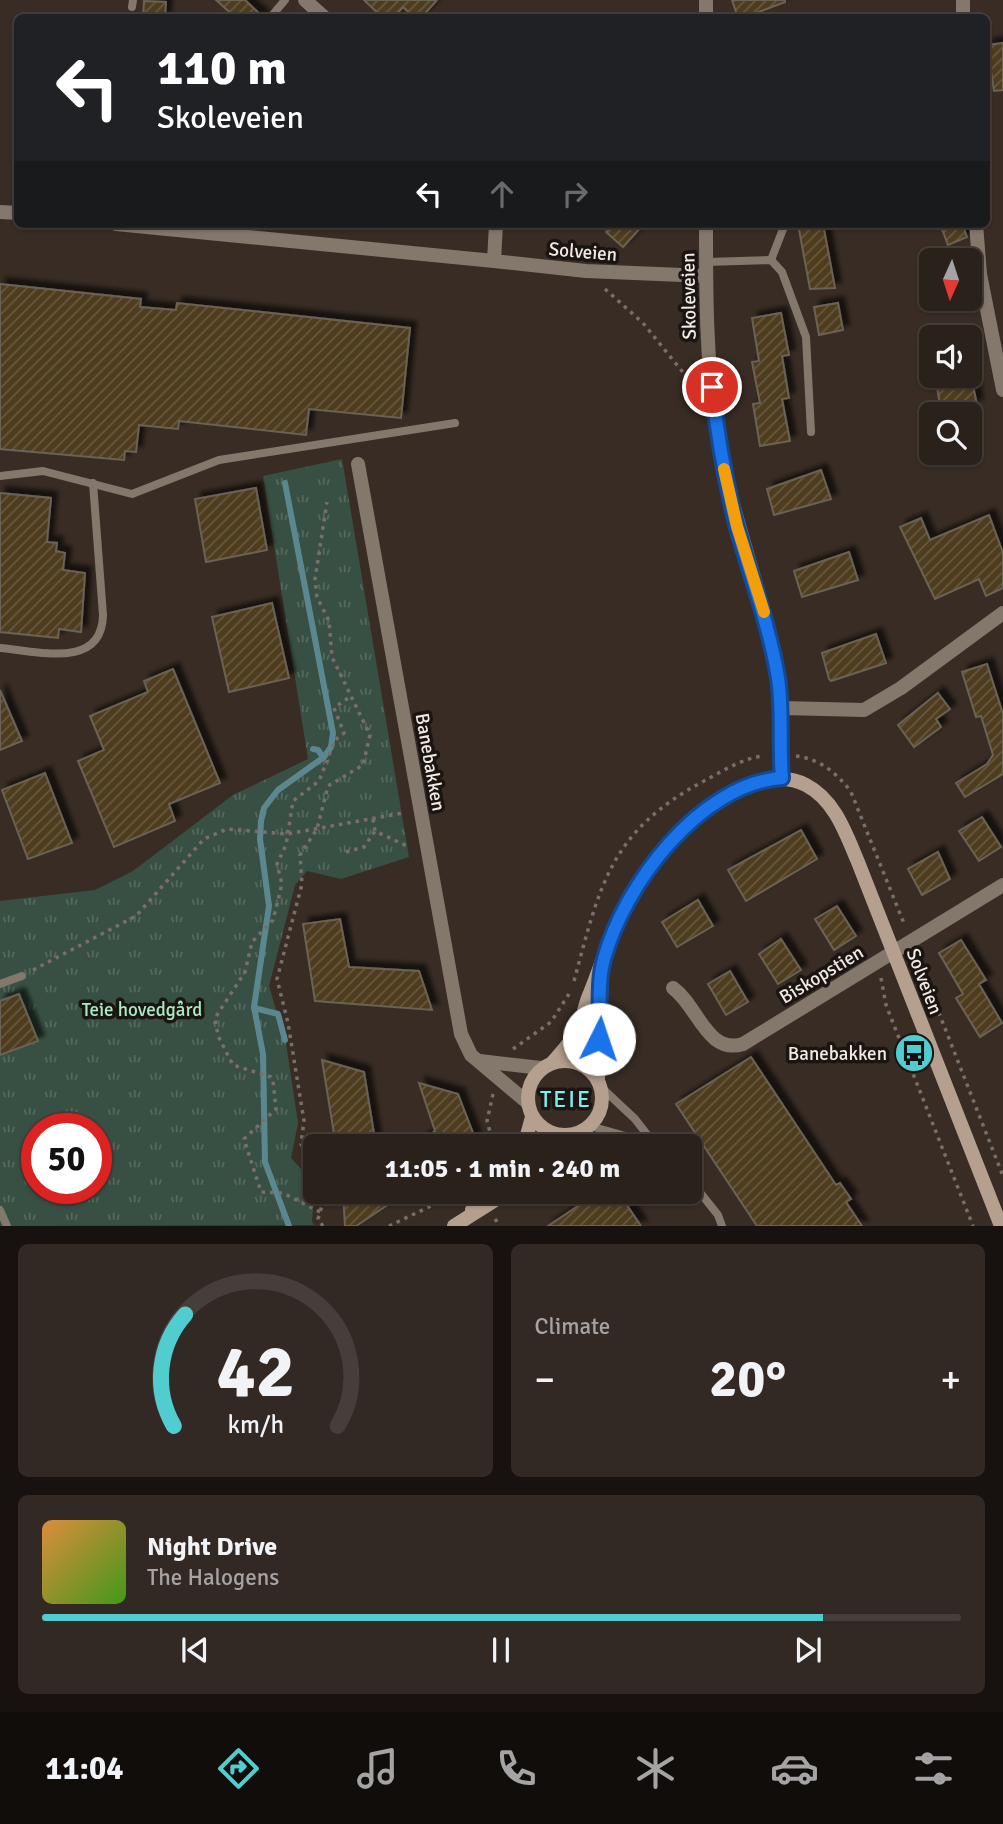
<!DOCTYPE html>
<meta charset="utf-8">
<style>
body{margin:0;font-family:Signika,sans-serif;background:#322924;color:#f1f3f6;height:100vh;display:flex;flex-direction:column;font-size:26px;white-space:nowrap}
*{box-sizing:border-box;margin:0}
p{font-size:23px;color:#a5a3a3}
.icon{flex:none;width:38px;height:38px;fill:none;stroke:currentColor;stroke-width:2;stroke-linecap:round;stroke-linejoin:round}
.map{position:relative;height:1226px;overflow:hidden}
.sheet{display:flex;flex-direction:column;gap:18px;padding:18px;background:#17120f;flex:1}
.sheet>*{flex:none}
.top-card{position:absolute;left:14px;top:14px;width:976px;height:214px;border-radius:10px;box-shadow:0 2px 5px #0004,0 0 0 2px #463e3a;background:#202124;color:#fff;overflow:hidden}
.needle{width:46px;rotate:183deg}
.controls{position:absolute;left:919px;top:248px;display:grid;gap:14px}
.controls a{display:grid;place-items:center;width:63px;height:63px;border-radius:10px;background:#2a211b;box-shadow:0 2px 5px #0004,0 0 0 2px #463e3a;font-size:35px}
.speed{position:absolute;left:21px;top:1113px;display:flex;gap:14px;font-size:35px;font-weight:700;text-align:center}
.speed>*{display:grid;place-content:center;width:91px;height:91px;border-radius:50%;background:#2a211b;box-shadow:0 2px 5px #0004,0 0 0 2px #463e3a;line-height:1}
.speed .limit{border:10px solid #d22;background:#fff;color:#111}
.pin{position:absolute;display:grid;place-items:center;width:60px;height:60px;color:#fff;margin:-30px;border:4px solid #fff;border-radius:50%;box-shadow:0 2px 7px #0007}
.me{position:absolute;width:77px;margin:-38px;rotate:4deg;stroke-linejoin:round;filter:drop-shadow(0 0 5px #0008)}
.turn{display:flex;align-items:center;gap:24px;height:147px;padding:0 28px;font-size:32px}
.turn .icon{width:91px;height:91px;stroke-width:2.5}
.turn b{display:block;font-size:49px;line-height:60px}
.lanes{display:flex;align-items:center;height:66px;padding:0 28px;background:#0003;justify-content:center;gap:35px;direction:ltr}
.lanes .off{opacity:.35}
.big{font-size:52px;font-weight:800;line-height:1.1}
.sheet .widget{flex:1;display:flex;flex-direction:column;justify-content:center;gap:10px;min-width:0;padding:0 24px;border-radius:10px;background:#322924}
.sheet .dial{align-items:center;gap:0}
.dial svg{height:182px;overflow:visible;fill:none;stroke:#463e3a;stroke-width:7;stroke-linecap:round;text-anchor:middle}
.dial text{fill:#f1f3f6;stroke:none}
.song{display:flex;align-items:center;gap:21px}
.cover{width:84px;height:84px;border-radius:10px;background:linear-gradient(135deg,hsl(30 70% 55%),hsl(100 70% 35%))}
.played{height:7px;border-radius:4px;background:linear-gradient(90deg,#52cdcf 85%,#463e3a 85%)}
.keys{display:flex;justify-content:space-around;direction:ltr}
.heat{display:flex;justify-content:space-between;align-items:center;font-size:38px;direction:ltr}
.sheet .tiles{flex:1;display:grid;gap:18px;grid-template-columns:1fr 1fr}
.widget:last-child{grid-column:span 2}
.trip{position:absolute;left:303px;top:1134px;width:399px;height:70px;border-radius:10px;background:#2a211b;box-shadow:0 2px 5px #0004,0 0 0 2px #463e3a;font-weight:800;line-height:70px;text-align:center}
.tab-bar{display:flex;height:112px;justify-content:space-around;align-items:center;background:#110d0b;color:#a5a3a3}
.tab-bar .icon{width:49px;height:49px}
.tab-bar .active{color:#52cdcf}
.tab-bar b{font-size:32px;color:#f1f3f6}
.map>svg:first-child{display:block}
</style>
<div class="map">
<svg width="1003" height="1226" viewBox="0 0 1003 1226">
<defs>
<pattern id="park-tufts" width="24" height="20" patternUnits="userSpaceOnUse" patternTransform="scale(1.75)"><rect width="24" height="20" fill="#385043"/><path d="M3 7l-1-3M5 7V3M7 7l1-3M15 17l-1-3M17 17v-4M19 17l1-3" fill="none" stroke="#55695e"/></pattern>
<pattern id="building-hatch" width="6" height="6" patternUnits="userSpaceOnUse" patternTransform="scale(1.75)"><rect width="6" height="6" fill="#4e3c1f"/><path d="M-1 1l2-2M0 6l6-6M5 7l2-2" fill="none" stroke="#68583f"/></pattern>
<filter id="shadow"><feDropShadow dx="6" dy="-6" stdDeviation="2" flood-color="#0009"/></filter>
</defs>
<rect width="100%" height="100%" fill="#382c24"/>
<path fill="url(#park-tufts)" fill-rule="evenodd" d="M342 459 409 857 341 879 307 871 295 885 269 986 286 1043 298 1123 291 1158 315 1185 312 1221 314 1225 0 1226V901L95 890 133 871 233 795 308 759 263 476ZM37 1129H96V1188H37Z"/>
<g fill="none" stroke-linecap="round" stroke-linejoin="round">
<g stroke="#5b8890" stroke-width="6">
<polyline points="285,483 333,733 331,747 324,757 278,790 264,808 261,821 260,839 269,906 254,1007 263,1054 265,1162 289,1226"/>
<polyline points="313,749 318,750 323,757"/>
<polyline points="254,1008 278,1014 285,1040"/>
</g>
</g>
<g fill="url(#building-hatch)" stroke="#6a6254" stroke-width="2" filter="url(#shadow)">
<polygon points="216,0 245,0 264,18 236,18"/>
<polygon points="364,0 437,0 421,18 415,18 403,7 393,18 383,18"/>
<polygon points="732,0 785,0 785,2 756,13 758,18 738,18"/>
<polygon points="144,1 166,2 165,18 143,18"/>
<polygon points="1003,43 1003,90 994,91 987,45"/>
<polygon points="614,224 644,224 623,247 606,232"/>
<polygon points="798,224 823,224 835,288 810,289"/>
<polygon points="953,224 962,224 967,237 948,245 942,229"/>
<polygon points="0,284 141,299 140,307 176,310 177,303 410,328 401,418 309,409 306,435 179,421 178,429 139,425 136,452 125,451 124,460 0,449"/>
<polygon points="838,303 843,330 819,335 814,307"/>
<polygon points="781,313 789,355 782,356 789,398 782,399 790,441 760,446 753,404 760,403 752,362 759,361 752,318"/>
<polygon points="935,376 971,376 977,405 941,410"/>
<polygon points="821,470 831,499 774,515 767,489"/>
<polygon points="256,488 267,550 206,562 195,499"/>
<polygon points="0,493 51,498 47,542 57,543 56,551 65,553 63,570 85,573 81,632 59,629 58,638 0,632"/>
<polygon points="989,515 1003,553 1003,588 986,596 979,579 935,599 900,527 921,518 930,540"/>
<polygon points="849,552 858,580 802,597 794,571"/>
<polygon points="272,603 289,678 229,692 212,617"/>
<polygon points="876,634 886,663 831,681 829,679 822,653"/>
<polygon points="987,664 1003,714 1003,774 965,797 956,783 987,764 993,755 981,716 976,717 962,672"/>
<polygon points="173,669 220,783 169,804 175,821 114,847 78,761 104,750 90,716 148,692 144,681"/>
<polygon points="0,690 22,741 0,750"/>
<polygon points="938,693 950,709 936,719 941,727 914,747 898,725"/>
<polygon points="45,773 72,843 28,859 2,790"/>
<polygon points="982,817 1001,847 979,861 959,831"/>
<polygon points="801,830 817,859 746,901 728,870"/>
<polygon points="938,852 950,879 922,895 908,869"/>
<polygon points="698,900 713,926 677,947 662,922"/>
<polygon points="837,906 856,936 834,950 815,919"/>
<polygon points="340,919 349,967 419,971 432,1010 315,1001 303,924"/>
<polygon points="781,939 801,970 778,984 759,954"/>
<polygon points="961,940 986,980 979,984 1002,1023 980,1037 956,998 963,994 939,953"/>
<polygon points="730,971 748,1002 726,1015 708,984"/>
<polygon points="19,994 38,1041 0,1055 0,1001"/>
<polygon points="751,1057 836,1185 840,1183 851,1199 846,1202 862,1226 757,1226 676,1104"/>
<polygon points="322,1060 364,1072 376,1146 336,1146"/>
<polygon points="419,1083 458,1094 478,1146 412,1146 435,1131"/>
<polygon points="343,1192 407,1192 356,1226 345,1226"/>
<polygon points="599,1192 618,1192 641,1226 548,1226"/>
</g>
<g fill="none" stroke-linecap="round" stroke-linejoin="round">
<g stroke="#7a6f68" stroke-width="3.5" stroke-dasharray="3.5 5" stroke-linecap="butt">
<polyline points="605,289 643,323 694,386"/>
<path d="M796 756C820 759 837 773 851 792L905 926"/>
<polyline points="373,819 375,831 409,847"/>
<polyline points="346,852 364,847 375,831"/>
<polyline points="917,957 1003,1176"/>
<polyline points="33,970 136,916 204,839 227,829 287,834 403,813"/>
<polyline points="881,978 886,1005 973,1226"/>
<path d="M574 981C600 885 610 831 704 781 723 771 742 758 764 756"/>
<polyline points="513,1049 551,1022 569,994"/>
<polyline points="493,1094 487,1121 494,1146"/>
<polyline points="315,1169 301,1144 304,1121 288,1023 277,979 302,884 300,855 317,829 328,786 363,765 370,735 332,657 329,621 317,597 315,579 327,502"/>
<polyline points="537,1192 543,1201"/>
<polyline points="320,1212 283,1193 261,1192 244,1139 276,1109 273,1081 271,1077 233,1065 218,1036 215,1018 245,972 252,942 273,920 282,884 277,864 286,845 293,801 319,781 335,740 344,733 334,708 351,696"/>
<polyline points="495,1219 500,1226"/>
<polyline points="323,1226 318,1219 326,1192"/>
<polyline points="389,1226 460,1192"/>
</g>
<g stroke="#84776c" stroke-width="8">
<polyline points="132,7 133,0"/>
<polyline points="270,18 285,0"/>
<polyline points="771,260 785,224"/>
<polyline points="706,262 771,260 782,272 806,337 811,432"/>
<polyline points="0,476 43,471 132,494 219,460 455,423"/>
<path d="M0 648C37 651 102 670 103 615L93 483"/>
<polyline points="0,984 22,976"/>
<polyline points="602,1088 635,1119 656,1146"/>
<polyline points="590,1126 654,1144"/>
<polyline points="690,1180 718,1215 722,1226"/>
<polyline points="0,1210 7,1226"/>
</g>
<g stroke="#84776c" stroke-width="14">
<polyline points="305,0 325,18"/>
<polyline points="706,0 706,18"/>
<polyline points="963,0 963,18"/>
<polyline points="0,212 18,213"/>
<polyline points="116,224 494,261"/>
<polyline points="496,224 494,261 586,271 706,276"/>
<path d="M706 224C706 291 706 359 716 425 729 512 764 592 778 678 783 711 779 745 782 778"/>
<polyline points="976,224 980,274 1003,390"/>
<polyline points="358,464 461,1034 471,1055 528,1103"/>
<polyline points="782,708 864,710 901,688 1003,613"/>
<path d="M673 988C698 1006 707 1055 743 1044L1003 885"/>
<polyline points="480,1061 541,1068"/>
</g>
<g stroke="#b59f8f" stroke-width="14">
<circle cx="565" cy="1098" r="37"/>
<path d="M553 1062C561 1053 569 1044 576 1033 583 1020 584 1006 590 993 603 961 613 926 630 895 657 849 746 754 806 785 835 800 846 834 858 862L1001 1226"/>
<polyline points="598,1078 602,970"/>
<polyline points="524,1146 532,1117"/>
<polyline points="472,1210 488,1192"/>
<polyline points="454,1226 508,1192"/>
</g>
</g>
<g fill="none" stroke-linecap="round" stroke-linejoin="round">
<g stroke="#114b97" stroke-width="18">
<path id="route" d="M599 1039C601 1014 597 983 604 959 624 886 699 784 782 778 779 745 783 711 778 678 769 624 750 575 736 524 725 479 717 433 712 387"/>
</g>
<use href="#route" stroke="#1a73e8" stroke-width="12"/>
<polyline stroke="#f59e0b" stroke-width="12" points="724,469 737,526 764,612"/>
</g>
<defs>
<g id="bus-disc" transform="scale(2.0125)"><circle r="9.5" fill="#52cdcf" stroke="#1b1512"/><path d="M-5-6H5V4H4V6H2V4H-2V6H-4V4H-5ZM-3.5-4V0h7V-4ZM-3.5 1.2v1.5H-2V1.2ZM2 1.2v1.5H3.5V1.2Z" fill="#111"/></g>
</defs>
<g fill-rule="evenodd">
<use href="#bus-disc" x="914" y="1053"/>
</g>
<g text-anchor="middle" stroke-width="7" stroke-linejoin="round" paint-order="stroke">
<g font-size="19" fill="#f3eae5" stroke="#1b1512">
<text transform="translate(583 251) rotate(5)" y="7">Solveien</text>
<text transform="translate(688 296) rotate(-91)" y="7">Skoleveien</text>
<text transform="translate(431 762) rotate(80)" y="7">Banebakken</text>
<text transform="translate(821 974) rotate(-31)" y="7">Biskopstien</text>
<text transform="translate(925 981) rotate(69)" y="7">Solveien</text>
</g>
<g font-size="19" fill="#aaeac7" stroke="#1b1512">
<text x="142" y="1016">Teie hovedgård</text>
</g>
<g font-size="19" fill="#f3eae5" stroke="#1b1512" text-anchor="end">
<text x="887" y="1060">Banebakken</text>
</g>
<g font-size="23" letter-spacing="2" fill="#7febed" stroke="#1b1512">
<text x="566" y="1107">TEIE</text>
</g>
</g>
</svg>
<div class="controls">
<a><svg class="needle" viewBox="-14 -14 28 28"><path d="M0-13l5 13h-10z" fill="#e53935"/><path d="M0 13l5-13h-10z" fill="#a5a3a3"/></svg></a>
<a><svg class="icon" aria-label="sound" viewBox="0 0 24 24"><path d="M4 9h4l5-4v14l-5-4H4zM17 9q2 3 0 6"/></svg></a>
<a><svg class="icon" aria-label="search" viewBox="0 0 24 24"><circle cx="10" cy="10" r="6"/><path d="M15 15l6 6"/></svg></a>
</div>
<div class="speed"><div class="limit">50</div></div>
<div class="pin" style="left:712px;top:387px;background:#d93025"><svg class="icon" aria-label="arrive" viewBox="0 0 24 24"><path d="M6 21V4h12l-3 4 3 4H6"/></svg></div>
<svg class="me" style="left:599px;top:1039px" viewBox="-20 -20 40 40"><circle r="19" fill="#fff"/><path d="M0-13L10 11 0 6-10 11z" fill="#1a73e8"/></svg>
<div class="trip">11:05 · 1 min · 240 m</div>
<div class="top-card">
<div class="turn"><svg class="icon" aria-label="left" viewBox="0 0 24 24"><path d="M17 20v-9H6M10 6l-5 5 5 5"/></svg><div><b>110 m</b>Skoleveien</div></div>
<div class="lanes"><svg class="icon" aria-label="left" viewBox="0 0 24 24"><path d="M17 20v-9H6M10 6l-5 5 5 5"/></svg><svg class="icon off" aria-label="ahead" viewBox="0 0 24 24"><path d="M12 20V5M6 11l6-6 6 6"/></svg><svg class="icon off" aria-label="right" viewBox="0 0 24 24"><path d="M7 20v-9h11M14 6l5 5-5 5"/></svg></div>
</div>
</div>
<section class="sheet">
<div class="tiles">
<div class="widget dial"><svg viewBox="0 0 100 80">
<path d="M14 69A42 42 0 1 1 86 69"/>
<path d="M14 69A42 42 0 0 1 19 20" stroke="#52cdcf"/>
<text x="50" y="56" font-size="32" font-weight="700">42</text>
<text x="50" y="72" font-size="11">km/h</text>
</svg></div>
<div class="widget"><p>Climate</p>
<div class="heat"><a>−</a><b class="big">20°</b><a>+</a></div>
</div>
<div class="widget">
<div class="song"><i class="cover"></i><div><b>Night Drive</b><p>The Halogens</p></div></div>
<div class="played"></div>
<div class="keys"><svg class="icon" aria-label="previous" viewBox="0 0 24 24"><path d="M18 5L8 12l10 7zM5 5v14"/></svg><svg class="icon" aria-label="pause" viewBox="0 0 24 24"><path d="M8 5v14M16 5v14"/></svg><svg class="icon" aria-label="next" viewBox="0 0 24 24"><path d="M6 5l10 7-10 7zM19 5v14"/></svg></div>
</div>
</div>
</section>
<nav class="tab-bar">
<b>11:04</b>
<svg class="icon active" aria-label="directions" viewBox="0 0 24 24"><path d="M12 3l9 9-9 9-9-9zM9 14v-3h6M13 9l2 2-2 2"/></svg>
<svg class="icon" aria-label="music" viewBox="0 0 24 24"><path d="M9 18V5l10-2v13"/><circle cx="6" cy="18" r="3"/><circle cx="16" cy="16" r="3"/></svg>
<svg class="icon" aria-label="phone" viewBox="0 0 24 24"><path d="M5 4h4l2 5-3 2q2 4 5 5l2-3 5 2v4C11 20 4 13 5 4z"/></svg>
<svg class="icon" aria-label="climate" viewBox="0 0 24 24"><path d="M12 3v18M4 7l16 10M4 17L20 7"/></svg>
<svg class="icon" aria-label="car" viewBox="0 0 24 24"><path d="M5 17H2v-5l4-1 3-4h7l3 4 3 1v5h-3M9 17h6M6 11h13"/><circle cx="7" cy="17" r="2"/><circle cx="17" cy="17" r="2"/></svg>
<svg class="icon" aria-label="filters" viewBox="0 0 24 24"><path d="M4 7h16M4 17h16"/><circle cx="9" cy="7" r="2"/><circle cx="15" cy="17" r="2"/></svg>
</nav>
